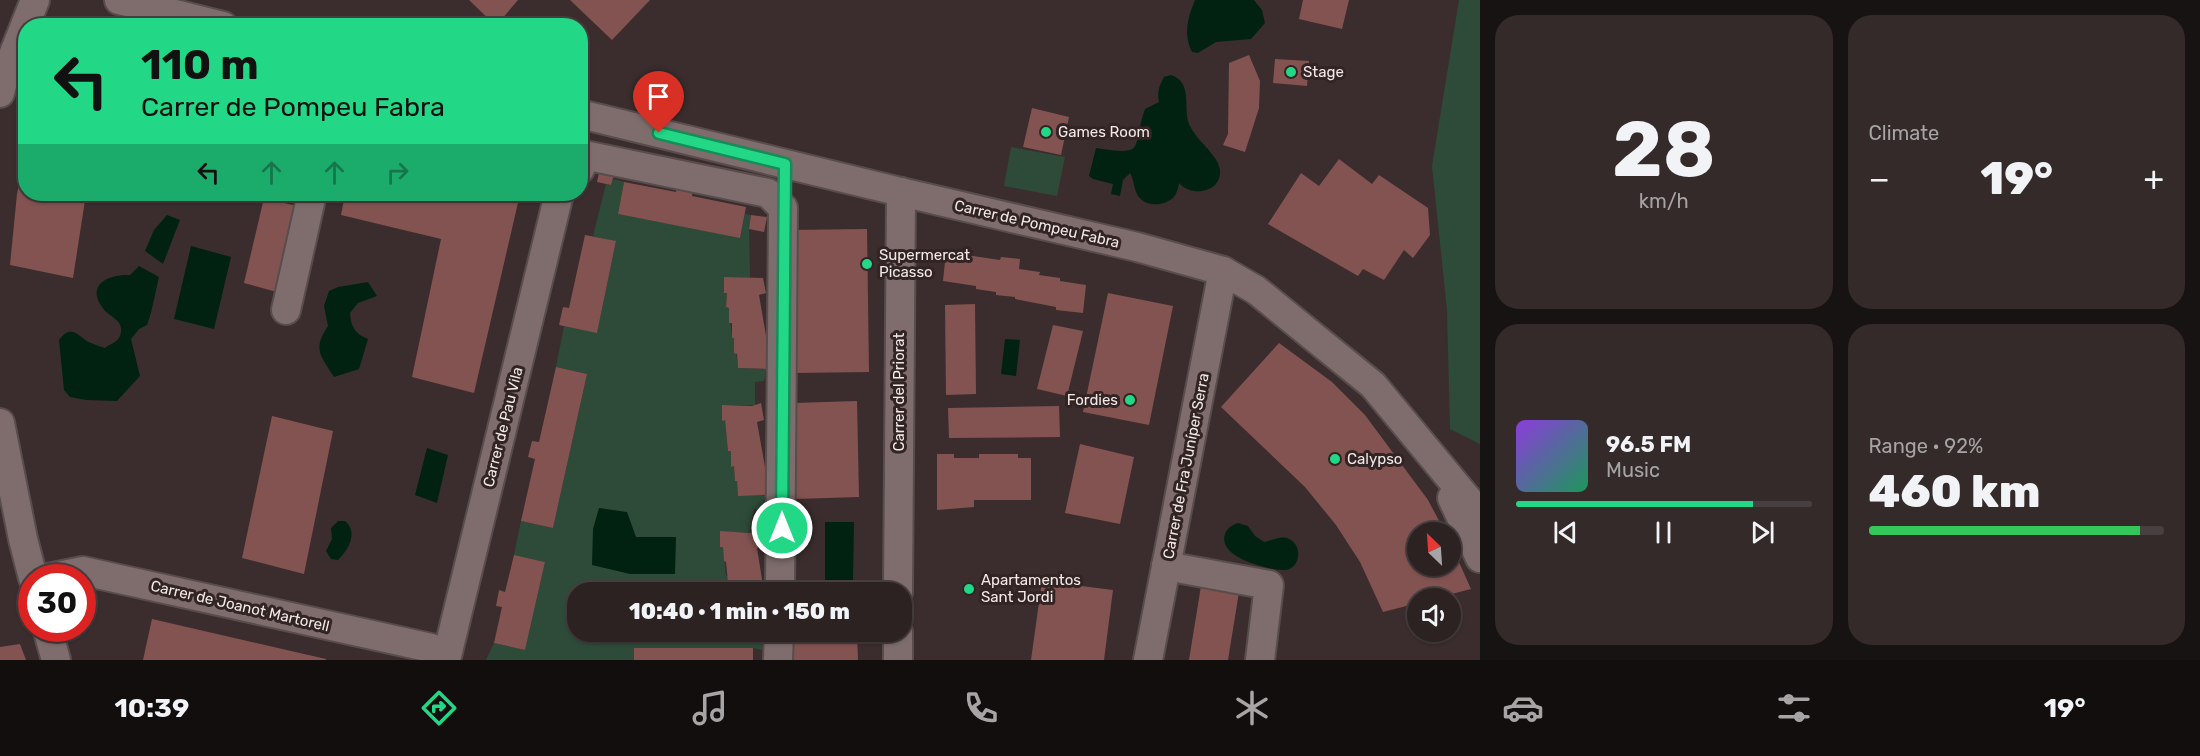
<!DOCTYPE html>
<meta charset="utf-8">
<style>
body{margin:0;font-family:Rubik,sans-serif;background:#342a2a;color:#f1f3f6;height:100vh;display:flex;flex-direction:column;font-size:22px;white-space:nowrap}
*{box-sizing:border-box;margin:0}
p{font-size:20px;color:#a6a4a5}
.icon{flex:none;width:33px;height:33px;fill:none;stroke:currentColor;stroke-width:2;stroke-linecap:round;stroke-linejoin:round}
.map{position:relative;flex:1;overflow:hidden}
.details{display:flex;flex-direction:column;gap:15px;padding:15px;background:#181313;width:720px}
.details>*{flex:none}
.top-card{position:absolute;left:18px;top:18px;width:570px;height:183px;border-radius:24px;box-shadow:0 2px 4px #0004,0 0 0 2px #483f40;background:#22d887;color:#111;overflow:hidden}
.needle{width:39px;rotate:335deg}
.buttons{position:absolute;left:1407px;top:522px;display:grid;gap:12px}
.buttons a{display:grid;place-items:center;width:54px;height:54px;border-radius:50%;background:#2c2222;box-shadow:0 2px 4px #0004,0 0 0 2px #483f40;font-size:30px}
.speed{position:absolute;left:18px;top:564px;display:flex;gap:12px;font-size:30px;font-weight:700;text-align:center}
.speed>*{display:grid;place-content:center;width:78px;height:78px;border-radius:50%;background:#2c2222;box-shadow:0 2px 4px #0004,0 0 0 2px #483f40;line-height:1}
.speed .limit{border:9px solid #d22;background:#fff;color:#111}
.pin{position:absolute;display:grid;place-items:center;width:51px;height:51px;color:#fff;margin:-62px -26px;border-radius:50% 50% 50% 0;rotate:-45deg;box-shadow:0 0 6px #0007}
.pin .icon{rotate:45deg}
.me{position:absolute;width:66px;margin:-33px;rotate:0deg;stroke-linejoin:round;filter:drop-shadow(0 0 4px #0008)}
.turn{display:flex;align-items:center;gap:21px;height:126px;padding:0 24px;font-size:27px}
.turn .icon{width:78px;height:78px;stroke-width:2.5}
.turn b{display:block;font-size:42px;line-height:51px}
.lanes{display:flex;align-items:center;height:57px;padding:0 24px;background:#0003;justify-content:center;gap:30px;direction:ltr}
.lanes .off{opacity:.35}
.big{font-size:45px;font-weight:800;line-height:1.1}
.details .tile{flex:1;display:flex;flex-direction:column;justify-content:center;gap:9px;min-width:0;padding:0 21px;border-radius:24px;background:#342a2a}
.details .dial{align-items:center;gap:0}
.dial b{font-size:78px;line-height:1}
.song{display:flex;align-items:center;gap:18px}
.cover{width:72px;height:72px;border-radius:9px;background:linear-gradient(135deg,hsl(270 70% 55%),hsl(150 70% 35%))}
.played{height:6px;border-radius:3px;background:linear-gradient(90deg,#22d887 80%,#483f40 80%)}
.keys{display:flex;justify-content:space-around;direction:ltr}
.heat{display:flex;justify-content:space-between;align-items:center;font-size:33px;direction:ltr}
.charge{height:9px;border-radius:4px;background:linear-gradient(90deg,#34c759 92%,#483f40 0)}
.details .tiles{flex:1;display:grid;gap:15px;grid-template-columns:repeat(2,1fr)}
.trip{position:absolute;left:567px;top:582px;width:345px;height:60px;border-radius:24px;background:#2c2222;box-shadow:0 2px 4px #0004,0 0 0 2px #483f40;font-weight:800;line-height:60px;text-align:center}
.dock{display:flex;height:96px;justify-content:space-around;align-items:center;background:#120e0e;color:#a6a4a5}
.dock .icon{width:42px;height:42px}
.dock .selected{color:#22d887}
.dock b{font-size:27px;color:#f1f3f6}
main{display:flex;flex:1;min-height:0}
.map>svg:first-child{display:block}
</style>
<main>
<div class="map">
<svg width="1480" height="660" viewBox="0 0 1480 660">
<rect width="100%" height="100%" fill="#3b2d2d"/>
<g fill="#2e4b39">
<polygon points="1459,0 1480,0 1480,444 1450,429 1447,310 1432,166"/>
<polygon points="1011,147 1065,157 1057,196 1004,186"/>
<polygon points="613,179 624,182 618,214 740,237 745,214 751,215 749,229 750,278 725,277 724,292 727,293 726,307 729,308 732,338 734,338 738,368 766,369 764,381 755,382 755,405 722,405 722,420 725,420 728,451 731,451 732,466 734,466 735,480 737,481 738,496 765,496 763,511 754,509 749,533 720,532 720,546 723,547 726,576 729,576 732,592 578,592 578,632 762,632 762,650 753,648 635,648 634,660 486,660 494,643 525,650 545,562 514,555 521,521 553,528 587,374 556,367 564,326 597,332 616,242 593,236 606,184 611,185"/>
</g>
<g fill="#012211">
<path d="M1195 0H1254L1262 10 1265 23 1251 39 1216 42 1198 53 1192 52C1183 34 1188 17 1195 0Z"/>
<path d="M1171 75C1193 82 1183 108 1189 124 1196 140 1216 154 1219 166 1226 191 1193 199 1179 183 1178 188 1177 193 1174 197 1166 205 1150 207 1142 200 1133 193 1135 181 1130 173L1123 180 1120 196 1111 194 1113 184 1093 179 1089 176 1096 148C1148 156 1131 149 1145 109L1159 102C1157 92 1159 86 1164 77Z"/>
<polygon points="167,215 180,220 163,264 145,251 154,230"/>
<polygon points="191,246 231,257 214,329 174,319"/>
<path d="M139 266 159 277C155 293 153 309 147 325L139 329 131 339 140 376 117 401 86 400 70 397 64 390 59 340C72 322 79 338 91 343 96 345 101 347 105 348 111 343 120 342 121 332 123 319 108 317 102 307 86 284 109 274 130 275Z"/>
<path d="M368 282 377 296 358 303 350 313C351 327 355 334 368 339L359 369 334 377C321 356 312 349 328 326L324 306 329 291 338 287Z"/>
<polygon points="1005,339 1020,340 1016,376 1001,374"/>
<polygon points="427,448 448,455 437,503 415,495"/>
<polygon points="599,508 627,512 636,537 676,537 675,574 630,574 592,565 593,529"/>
<path d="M338 521H345C359 533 348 550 338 560L331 559 326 551 332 539 331 528Z"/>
<polygon points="825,522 854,522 853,580 825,580"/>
<path d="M1238 523 1248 526 1255 536 1264 542C1271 541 1279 536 1287 538 1305 544 1300 572 1282 570 1266 569 1217 557 1225 534 1227 528 1232 525 1238 523Z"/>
</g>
<g fill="#835351">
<polygon points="469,0 518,0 496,26"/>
<polygon points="570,0 650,0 612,40"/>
<polygon points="1303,0 1349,0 1342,29 1299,19"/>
<polygon points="1249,55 1260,81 1259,108 1245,152 1223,145 1228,134 1229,63"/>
<polygon points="1275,59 1309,61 1307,86 1273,83"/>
<polygon points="1032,108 1069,117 1061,155 1023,147"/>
<polygon points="24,158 26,194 86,194 73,278 10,265 17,194"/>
<polygon points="1339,159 1372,184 1379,175 1428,208 1430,235 1413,258 1404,250 1384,280 1363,269 1358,276 1268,224 1301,173 1319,186"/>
<polygon points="600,168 615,171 611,185 597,182"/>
<polygon points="624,182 676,192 677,186 693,189 692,196 746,207 740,238 618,214"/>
<polygon points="345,194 520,194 474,393 412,377 441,239 341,215"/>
<polygon points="264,198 305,208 288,295 244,283"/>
<polygon points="751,215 767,217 764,232 749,229"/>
<polygon points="867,229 869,372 792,373 790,230"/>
<polygon points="585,235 616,241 597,333 559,325 563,307 569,308"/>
<polygon points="946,252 1000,260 1001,257 1020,259 1019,269 1040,272 1039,275 1060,278 1060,281 1086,285 1083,313 1056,310 1056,307 1015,299 1015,297 996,295 996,292 976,289 976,286 943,281"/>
<polygon points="724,277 763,278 766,293 759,295 770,359 769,369 738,368 737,354 734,353 734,338 732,338 732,323 729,323 729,308 726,307 727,293 724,293"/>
<polygon points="1108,293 1173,306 1149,425 1083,412"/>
<polygon points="975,304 976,394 946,395 945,305"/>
<polygon points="1053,325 1083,331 1067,396 1037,389"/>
<polygon points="1279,343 1332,382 1365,415 1428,500 1445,532 1418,532 1418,566 1450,566 1450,542 1471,589 1436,598 1418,598 1418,603 1383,612 1360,562 1336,525 1305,487 1221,407"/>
<polygon points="556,367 587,374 553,528 521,521 535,459 528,457 532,441 539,442"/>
<polygon points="857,401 859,497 796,499 794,403"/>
<polygon points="761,403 764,420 757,422 770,495 738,496 737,481 735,481 734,466 731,467 731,451 728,451 725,420 722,421 722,405 752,406"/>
<polygon points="1059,406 1060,437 949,438 948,408"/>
<polygon points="272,416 333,431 304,574 242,558"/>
<polygon points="1080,444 1134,457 1120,524 1065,513"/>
<polygon points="937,454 954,454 954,458 979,458 979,454 1018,454 1018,458 1031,458 1031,500 974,500 974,507 937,510"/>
<polygon points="760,530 763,547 757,548 764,592 729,592 726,562 724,561 723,547 720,547 720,531 749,533"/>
<polygon points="514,555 545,562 525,650 494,643 502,607 496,606 499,590 505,592"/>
<polygon points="1042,581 1113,590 1104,660 1031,660"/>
<polygon points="1201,586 1239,592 1228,660 1189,660"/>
<rect x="643" y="590" width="18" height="2"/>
<polygon points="152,619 326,659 326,660 143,660"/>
<polygon points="790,632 857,632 858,660 791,660"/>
<polygon points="20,644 26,660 0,660 0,647"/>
<rect x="634" y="648" width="119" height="12"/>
</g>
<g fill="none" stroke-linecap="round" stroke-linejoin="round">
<g stroke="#584d4c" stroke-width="32">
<g id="minor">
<polyline points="119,0 223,26"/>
<polyline points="0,93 4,78 35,0"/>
<polyline points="580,114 901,192 1137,247 1223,271 1256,290 1373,385 1480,514"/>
<polyline points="580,169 584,155 768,193 783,208 780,592"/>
<polyline points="286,310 312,194"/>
<polyline points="0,423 23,539 33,578"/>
<polyline points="1452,498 1480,558"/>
<polyline points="1166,566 1269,585 1260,660"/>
<polyline points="48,578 83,571 431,648"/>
<polyline points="898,592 901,192"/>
<polyline points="47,628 56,660"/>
<polyline points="446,660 559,194"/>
<polyline points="778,660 779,632"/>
<polyline points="898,660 898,632"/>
<polyline points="1148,660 1223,271"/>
</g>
</g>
<use href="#minor" stroke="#7e6d6c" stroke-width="28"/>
</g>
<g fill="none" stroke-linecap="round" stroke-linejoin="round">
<g stroke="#168c58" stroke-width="15">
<polyline id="route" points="659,133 785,164 782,528"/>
</g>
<use href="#route" stroke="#22d887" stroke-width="10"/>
</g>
<g fill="#22d887" stroke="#312423" stroke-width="2">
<circle cx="1291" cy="72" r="6"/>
<circle cx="1046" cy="132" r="6"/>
<circle cx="867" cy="264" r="6"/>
<circle cx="1130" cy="400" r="6"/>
<circle cx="1335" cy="459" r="6"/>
<circle cx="969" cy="589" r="6"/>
</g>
<g text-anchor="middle" stroke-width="6" stroke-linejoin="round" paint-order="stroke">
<g font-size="15" fill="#f1e8e7" stroke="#312423" text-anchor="start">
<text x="1303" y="77">Stage</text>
<text x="1058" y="137">Games Room</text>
<text x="879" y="260">Supermercat<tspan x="879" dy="17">Picasso</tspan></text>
<text x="1118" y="405" text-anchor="end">Fordies</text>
<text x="1347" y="464">Calypso</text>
<text x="981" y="585">Apartamentos<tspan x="981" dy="17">Sant Jordi</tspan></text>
</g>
<g font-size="15" fill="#f1e8e7" stroke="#312423">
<text transform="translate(1037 224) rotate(13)" y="5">Carrer de Pompeu Fabra</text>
<text transform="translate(899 392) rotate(-90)" y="5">Carrer del Priorat</text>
<text transform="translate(503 427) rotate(-76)" y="5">Carrer de Pau Vila</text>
<text transform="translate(1186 466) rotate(-79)" y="5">Carrer de Fra Juníper Serra</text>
<text transform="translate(240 606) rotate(13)" y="5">Carrer de Joanot Martorell</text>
</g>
</g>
</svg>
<div class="buttons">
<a><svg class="needle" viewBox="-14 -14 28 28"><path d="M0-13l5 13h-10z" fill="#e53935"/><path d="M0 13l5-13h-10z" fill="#a6a4a5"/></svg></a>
<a><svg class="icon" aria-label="sound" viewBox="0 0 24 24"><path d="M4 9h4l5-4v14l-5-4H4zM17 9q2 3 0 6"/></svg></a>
</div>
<div class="speed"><div class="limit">30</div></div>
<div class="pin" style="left:659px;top:133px;background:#d93025"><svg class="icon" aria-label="arrive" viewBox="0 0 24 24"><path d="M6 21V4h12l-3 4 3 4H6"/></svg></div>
<svg class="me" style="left:782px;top:528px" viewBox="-20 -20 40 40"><circle r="17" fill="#22d887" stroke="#fff" stroke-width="3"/><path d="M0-11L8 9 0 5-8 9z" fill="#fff"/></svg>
<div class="trip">10:40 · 1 min · 150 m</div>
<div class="top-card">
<div class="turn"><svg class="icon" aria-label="left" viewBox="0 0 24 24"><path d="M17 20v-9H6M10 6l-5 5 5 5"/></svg><div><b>110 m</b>Carrer de Pompeu Fabra</div></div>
<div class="lanes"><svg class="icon" aria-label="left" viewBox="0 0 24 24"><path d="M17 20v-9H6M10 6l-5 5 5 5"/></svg><svg class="icon off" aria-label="ahead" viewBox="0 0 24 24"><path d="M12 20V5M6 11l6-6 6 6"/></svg><svg class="icon off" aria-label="ahead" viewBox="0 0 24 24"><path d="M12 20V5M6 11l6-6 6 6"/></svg><svg class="icon off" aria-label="right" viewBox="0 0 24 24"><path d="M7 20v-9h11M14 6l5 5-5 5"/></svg></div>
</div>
</div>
<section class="details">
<div class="tiles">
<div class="tile dial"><b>28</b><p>km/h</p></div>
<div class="tile"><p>Climate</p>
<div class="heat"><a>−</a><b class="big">19°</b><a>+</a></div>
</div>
<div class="tile">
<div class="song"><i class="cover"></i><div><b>96.5 FM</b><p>Music</p></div></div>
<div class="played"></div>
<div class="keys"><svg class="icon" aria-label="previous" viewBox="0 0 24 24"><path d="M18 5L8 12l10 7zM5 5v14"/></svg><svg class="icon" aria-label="pause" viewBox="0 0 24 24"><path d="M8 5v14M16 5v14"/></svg><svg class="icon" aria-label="next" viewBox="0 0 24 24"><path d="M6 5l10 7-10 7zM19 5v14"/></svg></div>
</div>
<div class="tile"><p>Range · 92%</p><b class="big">460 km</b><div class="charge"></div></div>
</div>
</section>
</main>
<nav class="dock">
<b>10:39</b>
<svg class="icon selected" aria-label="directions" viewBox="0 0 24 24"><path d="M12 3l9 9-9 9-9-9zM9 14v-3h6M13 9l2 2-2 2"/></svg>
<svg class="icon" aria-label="music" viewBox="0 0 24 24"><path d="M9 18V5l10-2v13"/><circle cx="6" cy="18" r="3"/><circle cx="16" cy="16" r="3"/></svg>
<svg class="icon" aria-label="phone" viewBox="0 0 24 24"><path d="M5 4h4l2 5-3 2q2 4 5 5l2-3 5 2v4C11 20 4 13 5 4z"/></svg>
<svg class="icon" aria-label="climate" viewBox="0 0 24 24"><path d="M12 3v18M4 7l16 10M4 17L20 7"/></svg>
<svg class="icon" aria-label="car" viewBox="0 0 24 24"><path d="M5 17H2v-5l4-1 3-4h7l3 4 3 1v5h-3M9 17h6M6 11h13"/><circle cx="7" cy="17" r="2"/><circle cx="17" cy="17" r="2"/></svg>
<svg class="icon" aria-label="filters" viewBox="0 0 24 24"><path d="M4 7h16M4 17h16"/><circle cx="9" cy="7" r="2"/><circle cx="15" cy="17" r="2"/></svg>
<b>19°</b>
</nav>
